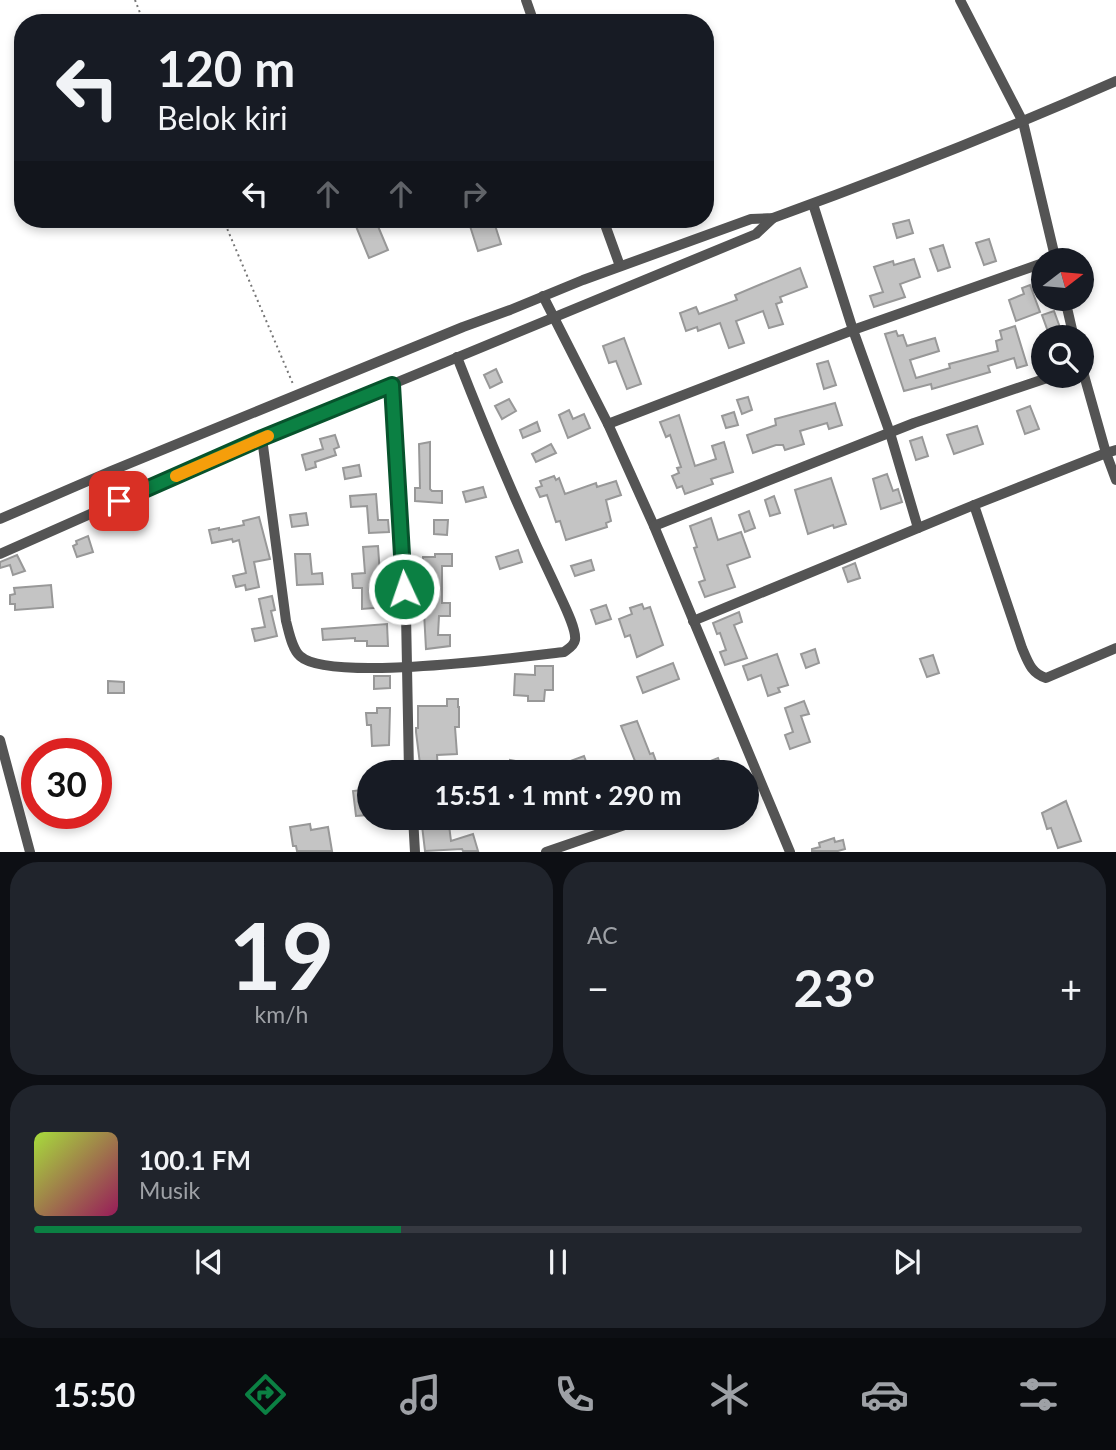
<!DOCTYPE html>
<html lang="id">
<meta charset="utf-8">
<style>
body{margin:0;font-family:Lato,sans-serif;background:#20242c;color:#f1f3f6;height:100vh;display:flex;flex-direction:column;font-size:26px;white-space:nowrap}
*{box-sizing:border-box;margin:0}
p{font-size:23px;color:#9ea1a6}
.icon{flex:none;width:38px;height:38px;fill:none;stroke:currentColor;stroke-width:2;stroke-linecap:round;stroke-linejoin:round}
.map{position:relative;height:852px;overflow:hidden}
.drawer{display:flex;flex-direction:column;gap:10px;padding:10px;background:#0d0f14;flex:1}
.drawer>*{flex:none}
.hud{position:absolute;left:14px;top:14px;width:700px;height:214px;border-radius:28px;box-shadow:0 4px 10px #0003;background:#171b24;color:#f1f3f6;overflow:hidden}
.needle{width:46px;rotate:74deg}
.controls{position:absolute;left:1031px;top:248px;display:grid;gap:14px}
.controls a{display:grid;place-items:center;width:63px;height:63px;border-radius:50%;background:#171b24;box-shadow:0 4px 10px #0003;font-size:35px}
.speed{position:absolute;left:21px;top:738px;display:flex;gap:14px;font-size:35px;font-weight:700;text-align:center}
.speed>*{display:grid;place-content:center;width:91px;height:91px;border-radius:50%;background:#171b24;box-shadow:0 4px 10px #0003;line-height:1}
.speed .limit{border:10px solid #d22;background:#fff;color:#111}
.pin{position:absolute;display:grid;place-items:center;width:60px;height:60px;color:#fff;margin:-30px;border-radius:14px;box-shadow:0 4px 10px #0006}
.me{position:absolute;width:77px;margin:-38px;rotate:357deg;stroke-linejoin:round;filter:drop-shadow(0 0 5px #0008)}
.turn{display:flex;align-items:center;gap:24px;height:147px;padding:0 28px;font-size:32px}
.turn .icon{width:91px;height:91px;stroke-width:2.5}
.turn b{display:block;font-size:49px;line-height:60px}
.lanes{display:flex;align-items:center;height:66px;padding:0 28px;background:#0003;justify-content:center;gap:35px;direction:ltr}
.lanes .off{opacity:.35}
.big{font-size:52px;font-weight:700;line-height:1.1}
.drawer .tile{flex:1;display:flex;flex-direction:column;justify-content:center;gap:10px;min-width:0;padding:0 24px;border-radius:28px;background:#20242c}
.drawer .dial{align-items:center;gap:0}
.dial b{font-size:91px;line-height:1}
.song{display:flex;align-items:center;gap:21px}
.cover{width:84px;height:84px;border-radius:10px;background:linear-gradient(135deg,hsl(80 70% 55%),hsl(330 70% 35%))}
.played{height:7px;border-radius:4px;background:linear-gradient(90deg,#0b8043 35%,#363941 35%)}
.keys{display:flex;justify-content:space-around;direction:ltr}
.heat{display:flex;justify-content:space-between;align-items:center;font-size:38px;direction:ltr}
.drawer .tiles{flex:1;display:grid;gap:10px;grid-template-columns:1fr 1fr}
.tile:last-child{grid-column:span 2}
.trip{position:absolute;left:357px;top:760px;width:402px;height:70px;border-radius:35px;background:#171b24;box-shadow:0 4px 10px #0003;font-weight:700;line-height:70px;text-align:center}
.dock{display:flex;height:112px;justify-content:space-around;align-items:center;background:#090b0e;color:#9ea1a6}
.dock .icon{width:49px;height:49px}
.dock .active{color:#0b8043}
.dock b{font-size:32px;color:#f1f3f6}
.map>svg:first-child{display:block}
</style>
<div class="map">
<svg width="1116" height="852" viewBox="0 0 1116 852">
<rect width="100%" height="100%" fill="#fff"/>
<g fill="#c4c4c4" stroke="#989898" stroke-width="2">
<polygon points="353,219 375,219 388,250 369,258"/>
<polygon points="474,219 484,219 485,222 493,219 501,244 478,251 470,226 476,224"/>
<polygon points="909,220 913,233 897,238 893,224"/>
<polygon points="989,239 996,261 984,265 976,243"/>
<polygon points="943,245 950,267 938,271 930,249"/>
<polygon points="914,259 920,277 900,284 905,297 874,307 870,296 883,292 874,267 893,261 894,265"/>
<polygon points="800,268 807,287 780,297 782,302 776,304 783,324 769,328 763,311 736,321 744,343 729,348 720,323 698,331 697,327 686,331 680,313 696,307 699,314 737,300 735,295"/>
<polygon points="1030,285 1040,312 1016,321 1009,300 1024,294 1022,288"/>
<polygon points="1054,311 1062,333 1050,337 1042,315"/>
<polygon points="1015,326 1027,365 1017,368 1014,358 988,366 990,372 966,379 932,389 931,384 904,391 885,334 896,331 898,336 903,335 907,346 935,338 939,351 910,360 916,378 950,368 949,364 998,351 996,341 1002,339 1000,331"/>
<polygon points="624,338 641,384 627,389 616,361 609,363 603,346"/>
<polygon points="828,361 836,385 824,389 817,364"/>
<polygon points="496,369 502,382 490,388 484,375"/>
<polygon points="748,397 752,410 742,414 737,400"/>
<polygon points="509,399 516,411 502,419 495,406"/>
<polygon points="835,403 842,425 829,429 827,423 800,431 804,444 785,450 783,445 776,445 753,453 747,435 776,425 775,419"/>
<polygon points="1030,406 1039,429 1025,434 1017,411"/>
<polygon points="569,410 573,419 584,414 590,428 568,438 559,415"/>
<polygon points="734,412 738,425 726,428 722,416"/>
<polygon points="679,415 695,466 716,459 712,446 724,442 733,472 711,479 713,484 685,494 682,486 677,488 672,476 679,473 677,468 681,467 670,435 666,437 660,422"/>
<polygon points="537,422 540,431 523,438 520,430"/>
<polygon points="977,426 983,444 954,454 947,435"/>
<polygon points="335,435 339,447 334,449 336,455 315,462 316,467 306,470 302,455 323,449 320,439"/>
<polygon points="922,437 928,456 916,460 910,441"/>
<polygon points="430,442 430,489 432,491 442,491 442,503 415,501 415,488 420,488 419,444"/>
<polygon points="551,444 556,453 536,462 532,454"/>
<polygon points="359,465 361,476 345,479 343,468"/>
<polygon points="887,474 893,491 898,489 902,502 881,509 873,479"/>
<polygon points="554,476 556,480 559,478 565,494 596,483 597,487 616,481 621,495 606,500 611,521 606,523 607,527 566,540 560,521 556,522 547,495 540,497 536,488 542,486 540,481"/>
<polygon points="831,478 846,524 834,528 833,525 808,534 795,490"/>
<polygon points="483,487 486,497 466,502 463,492"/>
<polygon points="376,494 378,520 388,520 389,532 369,533 367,506 351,507 350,496"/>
<polygon points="774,496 780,513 770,516 765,500"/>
<polygon points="749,511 755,528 745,532 739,515"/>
<polygon points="306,513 308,525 292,527 290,515"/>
<polygon points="259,517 270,559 254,562 259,587 246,590 245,585 236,587 233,576 246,573 239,540 233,542 232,539 212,543 209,530 219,528 219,530 244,525 243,521"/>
<polygon points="711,518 718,540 741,532 750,557 727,565 735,587 705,597 699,582 705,580 694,548 697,547 690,526"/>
<polygon points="434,520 448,520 447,535 434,534"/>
<polygon points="88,536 93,552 77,557 73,546 77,544 76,541"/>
<polygon points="378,546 380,575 384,575 386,607 362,609 362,588 353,588 352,574 365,573 363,547"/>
<polygon points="518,550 522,562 500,569 496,557"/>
<polygon points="295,554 310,554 312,574 322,573 323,584 297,585"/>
<polygon points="435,554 452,554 452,566 442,566 442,603 450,603 450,616 439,616 438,635 450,635 450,646 426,649 424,612 419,612 418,600 423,600 423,557 435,557"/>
<polygon points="17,555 25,571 13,575 10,565 0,568 0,562"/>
<polygon points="591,560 594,570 575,576 571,566"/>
<polygon points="855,563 860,578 848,582 843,568"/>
<polygon points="51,585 53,607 15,610 15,604 10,604 10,595 15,594 14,588"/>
<polygon points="272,596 275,610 271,611 277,636 255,641 252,629 265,627 259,599"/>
<polygon points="642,604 644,609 650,607 663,645 637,657 630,635 625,637 619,619 632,614 630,608"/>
<polygon points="606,605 611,619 596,624 591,610"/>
<polygon points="739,612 742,622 734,625 747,658 725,665 720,652 726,650 720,633 717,634 713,623"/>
<polygon points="387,624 388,646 367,646 367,641 355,641 355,638 323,640 322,629"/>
<polygon points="815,649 819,663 806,668 801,654"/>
<polygon points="777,654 788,685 778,688 780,692 768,696 761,675 748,680 743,666"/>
<polygon points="933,655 939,673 927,677 920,659"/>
<polygon points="673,663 679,679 643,693 637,677"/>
<polygon points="535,666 553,666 553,690 545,690 544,701 528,701 528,696 514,695 515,674 535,675"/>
<polygon points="374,676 390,676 390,688 374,689"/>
<polygon points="108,681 124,682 124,693 108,693"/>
<polygon points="447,699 458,699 458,707 459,707 459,727 455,727 457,754 437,755 438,772 421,772 416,732 416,728 418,728 418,706 447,706"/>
<polygon points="804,701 809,714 801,716 810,742 790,749 785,735 793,732 785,708"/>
<polygon points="377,708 390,708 389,745 372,746 371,725 367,725 366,713 377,713"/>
<polygon points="637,721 650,754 653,753 657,764 639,771 621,726"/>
<polygon points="584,756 590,772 508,772 510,760 547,767 546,770"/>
<polygon points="718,758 722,769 715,772 683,772"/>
<polygon points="369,789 368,815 356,816 353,791"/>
<polygon points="1066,801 1081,841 1058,848 1051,828 1047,829 1042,813"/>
<polygon points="421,817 448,817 451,841 473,834 478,851 463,851 462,849 425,851"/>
<polygon points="310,824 311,830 328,827 332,851 297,851 296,846 293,846 290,827"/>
<polygon points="834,838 835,842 843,840 845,849 838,851 812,851 812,849 820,847 819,843"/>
</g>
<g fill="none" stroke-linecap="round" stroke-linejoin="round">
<g stroke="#767676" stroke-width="2" stroke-dasharray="2 3.5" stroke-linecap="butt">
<polyline points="135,0 144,23"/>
<polyline points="223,219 293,384"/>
</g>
<g stroke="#545454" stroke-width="10">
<polyline points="526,0 534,23"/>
<polyline points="960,0 1023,122 1056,261"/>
<polyline points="603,219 620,266"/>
<polyline points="543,296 608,424 654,526 790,852"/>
<polyline points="1065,299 1074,338"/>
<polyline points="1082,368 1106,453 1116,450"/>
<polyline points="392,385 406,614 409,772"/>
<polyline points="608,424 853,330 813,204"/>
<path d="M262 438 286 621C289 632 292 649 300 656 329 683 521 657 564 652 568 649 574 646 575 640 577 628 560 597 555 585 519 510 487 434 457 357"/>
<path d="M974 505 1022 648C1028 662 1031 673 1046 678L1116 648"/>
<path d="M0 519 111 471 463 327 510 310 583 280 751 219 773 218C889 176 1003 131 1116 81"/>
<polyline points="654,526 914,423 1053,376"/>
<polyline points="918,528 890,433 853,330 1043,263"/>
<polyline points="0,554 262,438 756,234 773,218"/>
<polyline points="693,621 974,505 1106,453 1116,480"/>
<polyline points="0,740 30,852"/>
<polyline points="413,817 415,852"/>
<polyline points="546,852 648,817"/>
</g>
</g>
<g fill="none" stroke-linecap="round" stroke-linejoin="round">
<g stroke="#07532c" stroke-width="18">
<polyline id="route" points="119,501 262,438 392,385 404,589"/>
</g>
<use href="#route" stroke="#0b8043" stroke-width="12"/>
<polyline stroke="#f59e0b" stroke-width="12" points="176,476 268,436"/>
</g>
</svg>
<div class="controls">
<a><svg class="needle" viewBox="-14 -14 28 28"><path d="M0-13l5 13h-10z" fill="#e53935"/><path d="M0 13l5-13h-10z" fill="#9ea1a6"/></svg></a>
<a><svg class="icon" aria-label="search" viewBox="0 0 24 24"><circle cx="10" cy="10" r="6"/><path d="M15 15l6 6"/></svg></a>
</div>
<div class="speed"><div class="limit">30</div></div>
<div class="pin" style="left:119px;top:501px;background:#d93025"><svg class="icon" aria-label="arrive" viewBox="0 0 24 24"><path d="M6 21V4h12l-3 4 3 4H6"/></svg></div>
<svg class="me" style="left:404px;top:589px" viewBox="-20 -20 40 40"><circle r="17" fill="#0b8043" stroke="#fff" stroke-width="3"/><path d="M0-11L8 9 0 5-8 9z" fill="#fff"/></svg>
<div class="trip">15:51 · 1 mnt · 290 m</div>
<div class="hud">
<div class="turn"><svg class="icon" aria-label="left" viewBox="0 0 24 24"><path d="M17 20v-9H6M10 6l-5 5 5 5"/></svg><div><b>120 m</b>Belok kiri</div></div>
<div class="lanes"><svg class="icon" aria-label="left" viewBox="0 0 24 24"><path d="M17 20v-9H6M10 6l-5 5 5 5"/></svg><svg class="icon off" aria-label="ahead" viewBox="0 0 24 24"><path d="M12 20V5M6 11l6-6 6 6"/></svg><svg class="icon off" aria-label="ahead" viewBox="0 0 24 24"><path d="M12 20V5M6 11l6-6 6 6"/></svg><svg class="icon off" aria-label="right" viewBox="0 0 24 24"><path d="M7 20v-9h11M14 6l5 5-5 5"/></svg></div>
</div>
</div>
<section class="drawer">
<div class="tiles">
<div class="tile dial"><b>19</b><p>km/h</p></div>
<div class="tile"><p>AC</p>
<div class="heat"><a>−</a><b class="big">23°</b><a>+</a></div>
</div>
<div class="tile">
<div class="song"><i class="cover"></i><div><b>100.1 FM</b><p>Musik</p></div></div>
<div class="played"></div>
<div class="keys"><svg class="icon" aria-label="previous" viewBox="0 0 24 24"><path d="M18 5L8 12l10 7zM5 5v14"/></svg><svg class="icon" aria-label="pause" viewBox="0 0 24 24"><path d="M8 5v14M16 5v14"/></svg><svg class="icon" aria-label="next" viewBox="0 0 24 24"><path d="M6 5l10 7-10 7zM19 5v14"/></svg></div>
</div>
</div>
</section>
<nav class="dock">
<b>15:50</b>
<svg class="icon active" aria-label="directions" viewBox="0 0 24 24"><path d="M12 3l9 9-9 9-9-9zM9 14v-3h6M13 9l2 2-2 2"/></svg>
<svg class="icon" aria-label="music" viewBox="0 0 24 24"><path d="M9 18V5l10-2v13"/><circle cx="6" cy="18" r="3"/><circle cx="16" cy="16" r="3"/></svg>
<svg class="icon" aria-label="phone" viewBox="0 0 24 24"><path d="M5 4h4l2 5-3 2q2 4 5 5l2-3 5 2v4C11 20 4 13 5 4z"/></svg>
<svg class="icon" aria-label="climate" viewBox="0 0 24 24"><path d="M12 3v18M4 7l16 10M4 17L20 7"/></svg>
<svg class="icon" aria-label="car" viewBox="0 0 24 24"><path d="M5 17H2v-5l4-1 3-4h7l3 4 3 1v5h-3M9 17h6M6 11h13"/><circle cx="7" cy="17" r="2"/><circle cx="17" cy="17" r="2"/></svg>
<svg class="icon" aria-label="filters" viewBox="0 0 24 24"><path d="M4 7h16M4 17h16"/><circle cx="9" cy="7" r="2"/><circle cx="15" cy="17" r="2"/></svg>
</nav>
